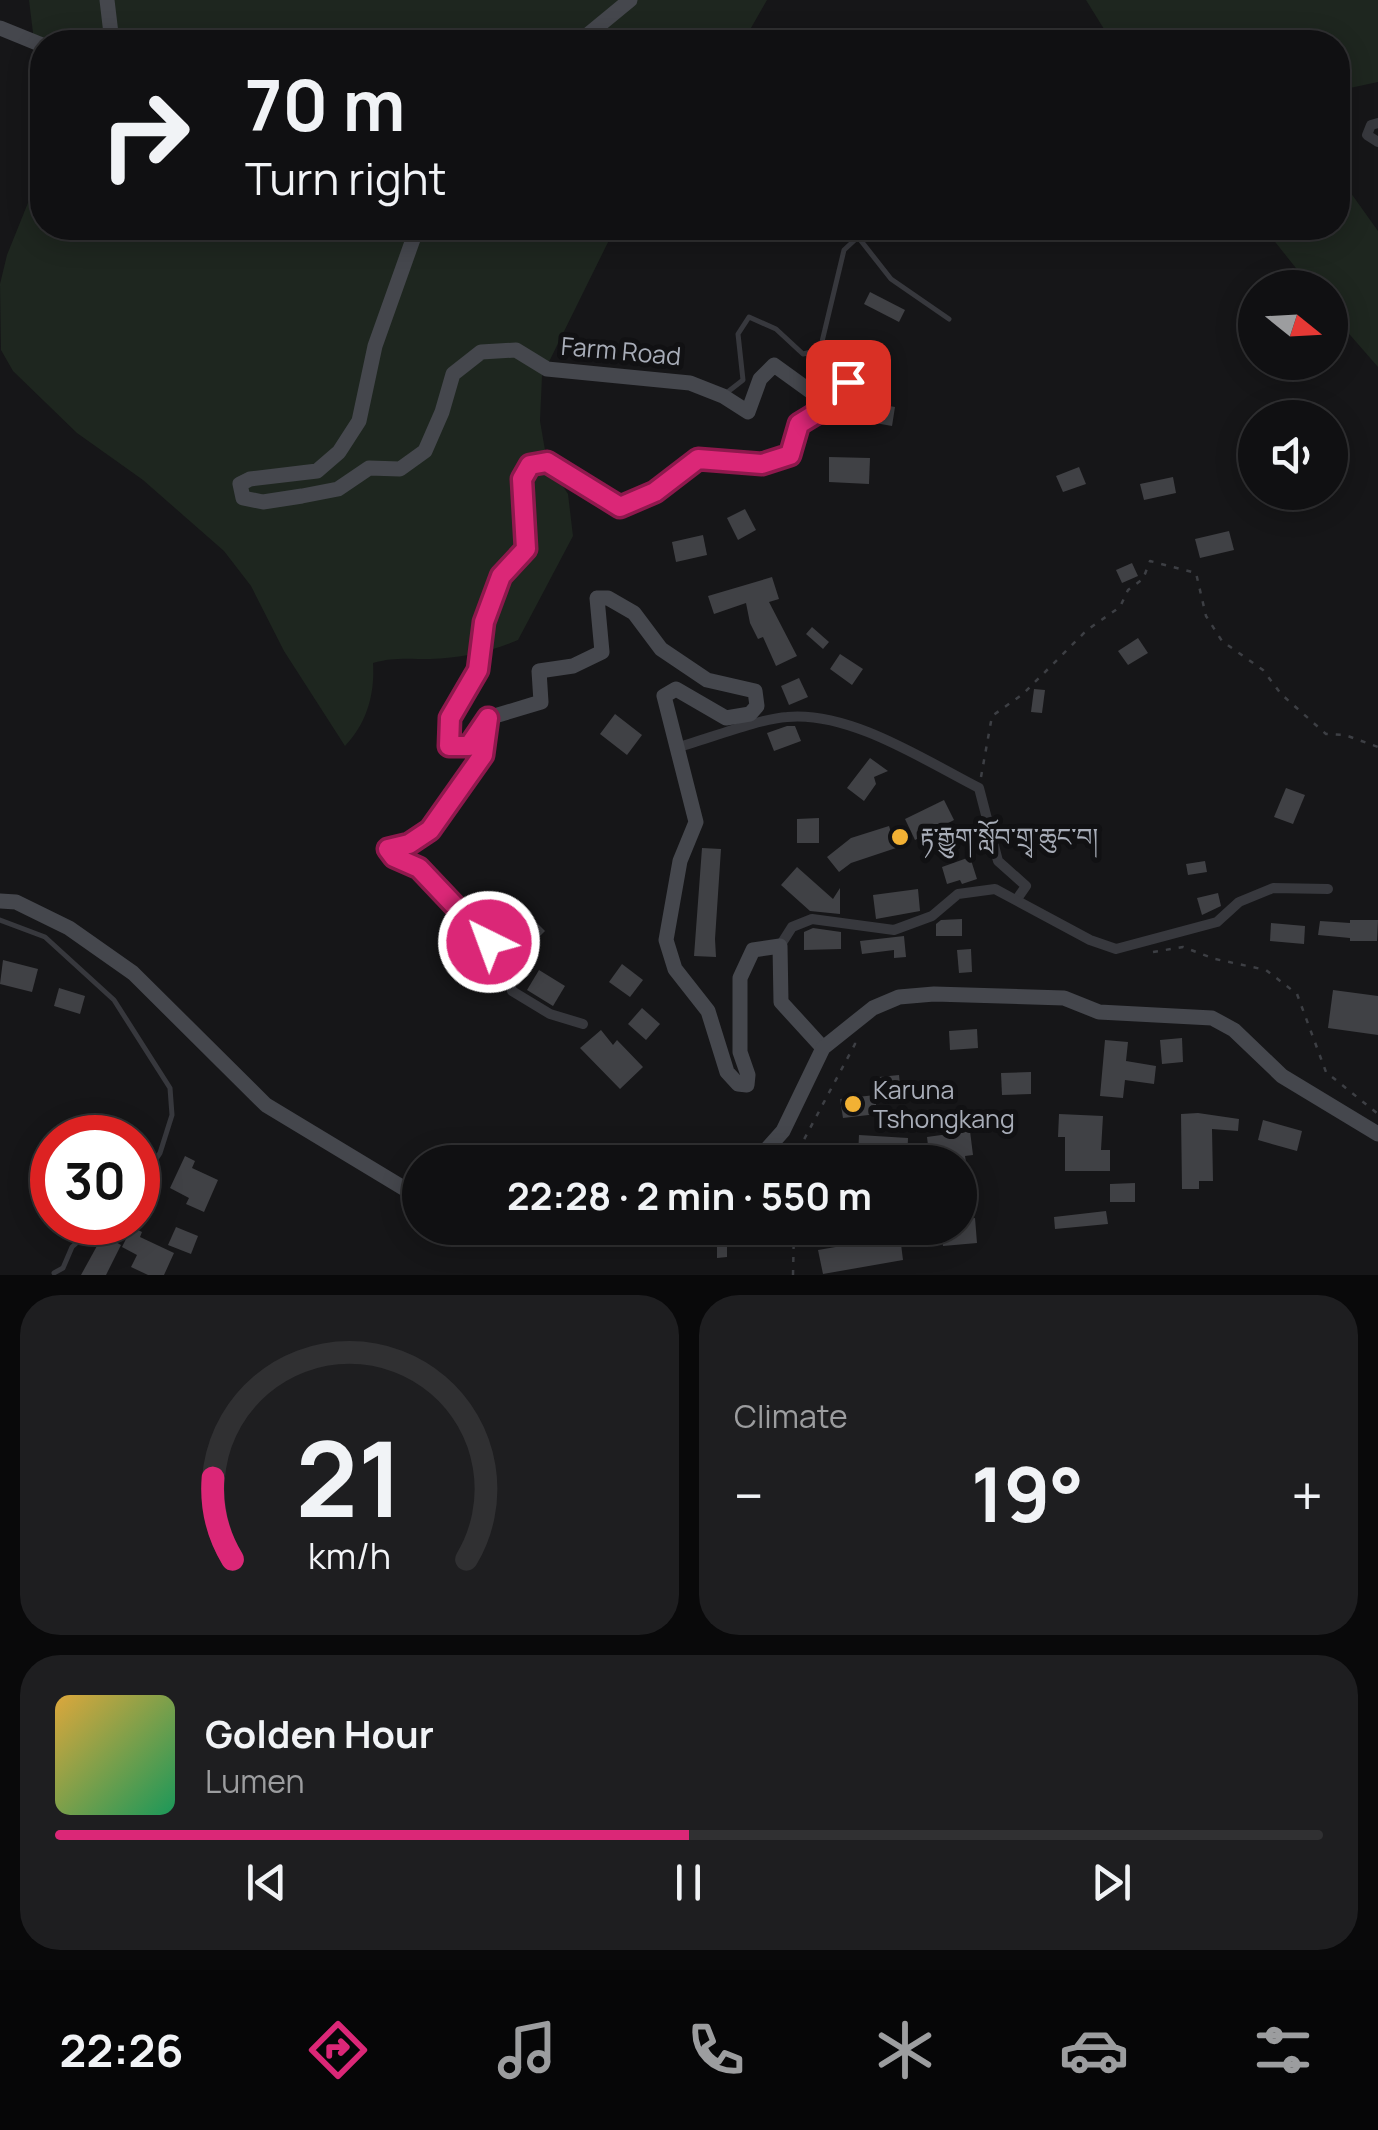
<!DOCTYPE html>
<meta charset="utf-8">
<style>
body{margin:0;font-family:Manrope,"Noto Serif Tibetan",sans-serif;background:#1e1e20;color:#f1f3f6;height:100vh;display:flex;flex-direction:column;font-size:38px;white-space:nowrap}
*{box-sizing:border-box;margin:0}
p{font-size:32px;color:#9c9d9f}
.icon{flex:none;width:55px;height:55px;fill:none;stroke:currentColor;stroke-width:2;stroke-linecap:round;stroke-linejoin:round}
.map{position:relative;height:1275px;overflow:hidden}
.details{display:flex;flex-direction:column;gap:20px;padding:20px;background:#09090a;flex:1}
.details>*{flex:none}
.guide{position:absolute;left:30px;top:30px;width:1320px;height:210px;border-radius:40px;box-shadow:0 5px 25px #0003,0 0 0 2px #303032;background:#101012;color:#f1f3f6;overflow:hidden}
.needle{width:65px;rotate:108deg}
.fabs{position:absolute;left:1238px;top:270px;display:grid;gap:20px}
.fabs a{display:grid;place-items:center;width:110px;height:110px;border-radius:50%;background:#101012;box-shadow:0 5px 25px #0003,0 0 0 2px #303032;font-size:50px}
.speed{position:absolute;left:30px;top:1115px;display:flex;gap:20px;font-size:50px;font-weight:700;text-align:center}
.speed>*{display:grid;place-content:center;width:130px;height:130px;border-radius:50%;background:#101012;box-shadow:0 5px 25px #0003,0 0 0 2px #303032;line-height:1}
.speed .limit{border:15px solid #d22;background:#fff;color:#111}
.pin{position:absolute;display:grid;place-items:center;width:85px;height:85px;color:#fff;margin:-42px;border-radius:20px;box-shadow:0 5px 15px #0006}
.me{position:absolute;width:110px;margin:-55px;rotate:318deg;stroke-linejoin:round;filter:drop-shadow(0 0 8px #0008)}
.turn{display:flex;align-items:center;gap:35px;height:210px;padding:0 50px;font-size:45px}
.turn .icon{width:130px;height:130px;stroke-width:2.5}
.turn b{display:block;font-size:70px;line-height:85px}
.big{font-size:75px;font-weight:700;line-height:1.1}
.details .tile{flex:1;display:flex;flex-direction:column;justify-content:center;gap:15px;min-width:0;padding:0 35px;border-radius:40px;background:#1e1e20}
.details .dial{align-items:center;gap:0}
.dial svg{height:260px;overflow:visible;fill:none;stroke:#303032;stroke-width:7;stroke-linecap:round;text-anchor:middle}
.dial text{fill:#f1f3f6;stroke:none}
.song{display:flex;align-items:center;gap:30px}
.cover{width:120px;height:120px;border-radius:15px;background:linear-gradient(135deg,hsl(40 70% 55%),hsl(150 70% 35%))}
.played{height:10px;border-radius:5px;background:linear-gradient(90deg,#db2777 50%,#303032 50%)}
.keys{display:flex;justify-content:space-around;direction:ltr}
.heat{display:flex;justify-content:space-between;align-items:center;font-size:55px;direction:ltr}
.details .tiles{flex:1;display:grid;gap:20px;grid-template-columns:1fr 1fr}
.tile:last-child{grid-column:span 2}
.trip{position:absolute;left:402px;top:1145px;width:575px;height:100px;border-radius:50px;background:#101012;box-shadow:0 5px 25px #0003,0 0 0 2px #303032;font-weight:700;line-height:100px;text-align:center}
.tabs{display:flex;height:160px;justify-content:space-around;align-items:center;background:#060607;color:#9c9d9f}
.tabs .icon{width:70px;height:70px}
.tabs .selected{color:#db2777}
.tabs b{font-size:45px;color:#f1f3f6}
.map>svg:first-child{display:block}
</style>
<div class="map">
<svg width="1378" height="1275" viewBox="0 0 1378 1275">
<rect width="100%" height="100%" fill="#161618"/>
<g fill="#1e261f">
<polygon points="29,0 767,0 743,42 42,42 42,107"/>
<polygon points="1086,0 1378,0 1378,82 1350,88 1338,101 1338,42 1112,42"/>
<path d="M42 168V228H615L542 376 540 421 547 462 568 494 573 536 518 640C490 652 461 658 430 659 409 659 393 657 373 663 375 694 367 723 345 746L284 651 251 586 224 551 143 480 77 433 13 371 1 350 0 284 7 255Z"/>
<polygon points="1338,175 1378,231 1378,367 1330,312 1330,288 1311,287 1264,228 1338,228"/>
</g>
<g fill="#404145">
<polygon points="870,292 905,310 899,322 864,304"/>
<polygon points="867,402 895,407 892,426 864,421"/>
<polygon points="829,457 870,458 869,484 829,482"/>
<polygon points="1079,467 1086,484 1063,492 1056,476"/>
<polygon points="1173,477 1176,493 1144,500 1140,484"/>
<polygon points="745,509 756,530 738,540 727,518"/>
<polygon points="1229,531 1234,550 1200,558 1195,539"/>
<polygon points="703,535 707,555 676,562 672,542"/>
<polygon points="1132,563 1138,576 1122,583 1116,570"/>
<polygon points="772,577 779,599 769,602 797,656 776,666 763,637 758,639 750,623 746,603 714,614 708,596"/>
<polygon points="812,627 829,642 823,649 806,634"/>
<polygon points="1138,638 1148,653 1128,665 1118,651"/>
<polygon points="840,654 863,669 852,685 830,669"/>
<polygon points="799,678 808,697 789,705 781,686"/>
<polygon points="1034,689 1045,690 1042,713 1031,712"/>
<polygon points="615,714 642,735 627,755 600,734"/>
<polygon points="787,726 795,726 801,741 774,751 767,733"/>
<polygon points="870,758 888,771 874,777 876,784 864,801 847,788"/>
<polygon points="1286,788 1305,795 1293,824 1274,817"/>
<polygon points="944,800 954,820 915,840 905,819"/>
<polygon points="819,818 819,843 797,843 797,819"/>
<polygon points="889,826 896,848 851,863 839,872 827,857 851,838"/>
<polygon points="702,848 721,849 715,939 716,957 694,956"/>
<polygon points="970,857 977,879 962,884 960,880 947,884 942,867"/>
<polygon points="1205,861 1207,872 1188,875 1186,864"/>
<polygon points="797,867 833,899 840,888 840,914 810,911 781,885"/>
<polygon points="918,889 920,911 876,919 873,895"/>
<polygon points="1218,893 1221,906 1202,915 1197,898"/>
<polygon points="523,909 545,931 520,956 499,936"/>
<polygon points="962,919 962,936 936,936 936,924 941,920"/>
<polygon points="1350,920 1378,920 1377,941 1350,941 1350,938 1318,935 1320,921 1350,923"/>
<polygon points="1271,923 1305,926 1304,944 1270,941"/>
<polygon points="813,928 841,932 841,949 804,950 804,932"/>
<polygon points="904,936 906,957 894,958 894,950 862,954 860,941"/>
<polygon points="971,949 972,972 959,973 957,950"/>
<polygon points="3,960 38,969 32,992 0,984"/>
<polygon points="622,964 643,980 630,997 609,982"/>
<polygon points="539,970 565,986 553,1006 527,990"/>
<polygon points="59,988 85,996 80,1014 54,1006"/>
<polygon points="1333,990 1378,996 1378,1035 1328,1028"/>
<polygon points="642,1008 660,1024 646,1040 628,1024"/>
<polygon points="977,1029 978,1048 950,1050 949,1031"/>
<polygon points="601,1030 613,1045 617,1040 643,1067 620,1089 580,1048"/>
<polygon points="1182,1038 1183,1062 1162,1064 1160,1040"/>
<polygon points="1105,1040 1128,1042 1126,1061 1156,1066 1154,1084 1125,1080 1123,1098 1100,1096"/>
<polygon points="1031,1072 1031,1094 1002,1095 1001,1073"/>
<polygon points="899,1075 901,1095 881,1097 879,1077"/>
<polygon points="875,1095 877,1114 843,1118 840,1099"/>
<polygon points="1198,1113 1239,1119 1238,1131 1212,1129 1213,1181 1199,1181 1199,1189 1182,1189 1181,1114"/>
<polygon points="1059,1114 1103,1116 1101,1150 1110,1150 1110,1171 1065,1171 1065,1137 1058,1137"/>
<polygon points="1263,1120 1302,1131 1297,1151 1258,1140"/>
<polygon points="970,1131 973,1155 965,1156 966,1162 930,1162 927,1137"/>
<polygon points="859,1135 908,1138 907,1160 858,1156"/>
<polygon points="185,1156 195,1161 192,1168 218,1180 204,1212 186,1204 189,1198 170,1188"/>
<polygon points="960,1167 966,1167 970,1195 960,1196"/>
<polygon points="1135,1183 1135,1202 1110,1202 1110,1184"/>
<polygon points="1106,1211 1108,1224 1055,1229 1054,1217"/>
<polygon points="975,1218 977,1243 943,1246 941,1228 960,1228 960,1220"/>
<polygon points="132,1227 142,1232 140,1237 174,1253 164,1275 148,1275 131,1267 137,1255 122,1247"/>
<polygon points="176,1227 198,1236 191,1254 168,1245"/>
<polygon points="103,1235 121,1245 106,1275 81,1275"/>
<polygon points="900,1236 903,1260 823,1274 818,1250"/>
<polygon points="717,1237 727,1237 727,1257 717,1258"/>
</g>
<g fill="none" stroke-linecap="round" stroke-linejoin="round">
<g stroke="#3d3f44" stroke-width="2.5" stroke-dasharray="5 8" stroke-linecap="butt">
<polyline points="981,777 992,716 1023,694 1087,630 1120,607 1128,590 1143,579 1150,561 1196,573 1206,616 1222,641 1263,670 1281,694 1326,734 1345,735 1378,747"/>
<polyline points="1153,952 1183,947 1215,959 1266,970 1297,994 1326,1072 1378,1114"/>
<polyline points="792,1162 855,1044 855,1039"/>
<polyline points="793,1275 794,1228"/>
</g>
<g stroke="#37383d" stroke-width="5">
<polyline points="725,394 743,380 738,334 749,317 776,329 803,354 820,350 844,250 858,237 891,279 949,319"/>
<polyline points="0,920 45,937 114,1000 170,1088 172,1115 160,1153 138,1186"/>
<polyline points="54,1273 63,1268 72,1247 100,1222"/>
</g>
<g stroke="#37383d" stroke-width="10">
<polyline points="1378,123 1371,125 1367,135 1378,142"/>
<polyline points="487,724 483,755 430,830 409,844 388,849 394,857 419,867 474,924 504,961 512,991 550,1014 583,1024"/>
<path d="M675 748C705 740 758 719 787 717 850 711 924 760 979 788L998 861 1026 886 1017 899"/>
<polyline points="780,946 792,927 812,919 894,930 932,916 958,894 995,889 1090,940 1116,949 1217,922 1239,902 1273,888 1328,889"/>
</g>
<g stroke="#45474d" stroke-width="15">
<polyline points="107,0 112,42"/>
<polyline points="0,28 42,45"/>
<polyline points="579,42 630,0"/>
<polyline points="417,228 375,346 359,421 339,452 317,471 250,479 240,484 243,498 263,502 302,496 338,489 369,468 400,469 425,451 442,412 453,374 481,352 516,350 547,369 690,383 723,396 748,412 760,379 774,365 810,391 841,376 848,381 845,396 799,425 790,455 762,463 698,459 655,492 619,507 547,463 531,465 522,479 526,549 501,576 484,622 478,670 450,718 449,746 469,746 488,718 541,702 539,671 573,666 602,652 597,598 608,598 634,613 661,649 707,680 755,691 757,706 750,714 726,718 676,689 664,696 696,822 680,861 666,940 675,969 708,1011 727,1072 738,1084 747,1085 748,1075 740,1052 740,978 753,950 780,946 781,1002 823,1048"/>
<polyline points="0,901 16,902 69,928 133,973 266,1105 420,1198"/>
<polyline points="747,1162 767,1149 783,1131 823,1048 873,1008 899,997 934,994 1064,998 1099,1012 1212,1018 1234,1030 1282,1076 1378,1134"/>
<polyline points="524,1228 561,1231 571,1228"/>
</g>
</g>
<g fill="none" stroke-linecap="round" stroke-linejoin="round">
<g stroke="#8e194d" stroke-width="25">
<polyline id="route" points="489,942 419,868 394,857 388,849 409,844 430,830 483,755 488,718 469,746 449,746 450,718 478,670 484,622 501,576 526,549 522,479 530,465 547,462 620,507 655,492 698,459 762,464 790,455 799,424 845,396 848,382"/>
</g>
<use href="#route" stroke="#db2777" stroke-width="18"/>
</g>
<g fill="#f2b134" stroke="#111113" stroke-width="4">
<circle cx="900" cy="837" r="10"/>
<circle cx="853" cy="1104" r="10"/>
</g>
<g text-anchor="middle" stroke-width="10" stroke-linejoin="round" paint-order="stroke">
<g font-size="25" fill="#a8adb8" stroke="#111113">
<text transform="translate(621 351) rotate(5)" y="9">Farm Road</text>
</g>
<g font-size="25" fill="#a8adb8" stroke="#111113" text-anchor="start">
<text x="920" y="846">རྟ་རྒྱུག་སློབ་གྲྭ་ཆུང་བ།</text>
<text x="873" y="1099">Karuna<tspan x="873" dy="29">Tshongkang</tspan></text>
</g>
</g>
</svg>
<div class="fabs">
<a><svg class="needle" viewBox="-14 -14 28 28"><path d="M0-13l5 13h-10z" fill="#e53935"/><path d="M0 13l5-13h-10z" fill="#9c9d9f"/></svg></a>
<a><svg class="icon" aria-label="sound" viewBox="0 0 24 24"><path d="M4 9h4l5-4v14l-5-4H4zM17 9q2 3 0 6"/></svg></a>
</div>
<div class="speed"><div class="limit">30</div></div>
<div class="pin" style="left:848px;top:382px;background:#d93025"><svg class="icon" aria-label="arrive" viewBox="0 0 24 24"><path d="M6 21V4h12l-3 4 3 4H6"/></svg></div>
<svg class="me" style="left:489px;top:942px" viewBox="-20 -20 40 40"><circle r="17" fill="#db2777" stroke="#fff" stroke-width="3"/><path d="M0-11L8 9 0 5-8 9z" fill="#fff"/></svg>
<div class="trip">22:28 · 2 min · 550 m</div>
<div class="guide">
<div class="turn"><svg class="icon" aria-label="right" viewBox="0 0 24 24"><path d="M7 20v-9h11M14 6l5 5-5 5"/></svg><div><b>70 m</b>Turn right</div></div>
</div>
</div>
<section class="details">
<div class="tiles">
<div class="tile dial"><svg viewBox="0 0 100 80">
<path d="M14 69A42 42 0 1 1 86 69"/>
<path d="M14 69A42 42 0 0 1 8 44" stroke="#db2777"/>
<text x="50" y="56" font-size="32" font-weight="700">21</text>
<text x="50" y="72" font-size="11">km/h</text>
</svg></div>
<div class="tile"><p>Climate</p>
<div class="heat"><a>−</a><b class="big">19°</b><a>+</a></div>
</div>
<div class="tile">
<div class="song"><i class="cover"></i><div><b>Golden Hour</b><p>Lumen</p></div></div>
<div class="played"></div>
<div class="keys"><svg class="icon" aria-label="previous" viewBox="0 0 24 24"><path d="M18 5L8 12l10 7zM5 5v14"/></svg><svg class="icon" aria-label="pause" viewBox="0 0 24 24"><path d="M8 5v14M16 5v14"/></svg><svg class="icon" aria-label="next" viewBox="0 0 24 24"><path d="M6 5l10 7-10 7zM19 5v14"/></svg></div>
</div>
</div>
</section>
<nav class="tabs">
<b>22:26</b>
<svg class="icon selected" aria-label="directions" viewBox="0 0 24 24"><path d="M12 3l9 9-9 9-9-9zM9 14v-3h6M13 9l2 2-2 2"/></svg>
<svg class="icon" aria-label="music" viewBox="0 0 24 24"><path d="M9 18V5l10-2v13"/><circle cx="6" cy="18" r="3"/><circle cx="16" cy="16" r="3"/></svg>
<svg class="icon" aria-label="phone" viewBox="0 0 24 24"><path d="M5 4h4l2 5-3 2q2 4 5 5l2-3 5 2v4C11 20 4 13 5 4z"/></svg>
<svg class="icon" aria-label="climate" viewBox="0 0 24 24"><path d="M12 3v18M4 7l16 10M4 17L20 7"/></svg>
<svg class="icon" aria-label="car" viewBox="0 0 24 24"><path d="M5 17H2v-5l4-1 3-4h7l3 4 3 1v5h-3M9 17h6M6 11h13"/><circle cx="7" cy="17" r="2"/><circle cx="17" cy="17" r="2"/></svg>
<svg class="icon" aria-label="filters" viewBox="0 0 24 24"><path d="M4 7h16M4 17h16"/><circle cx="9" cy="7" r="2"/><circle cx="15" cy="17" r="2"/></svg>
</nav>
